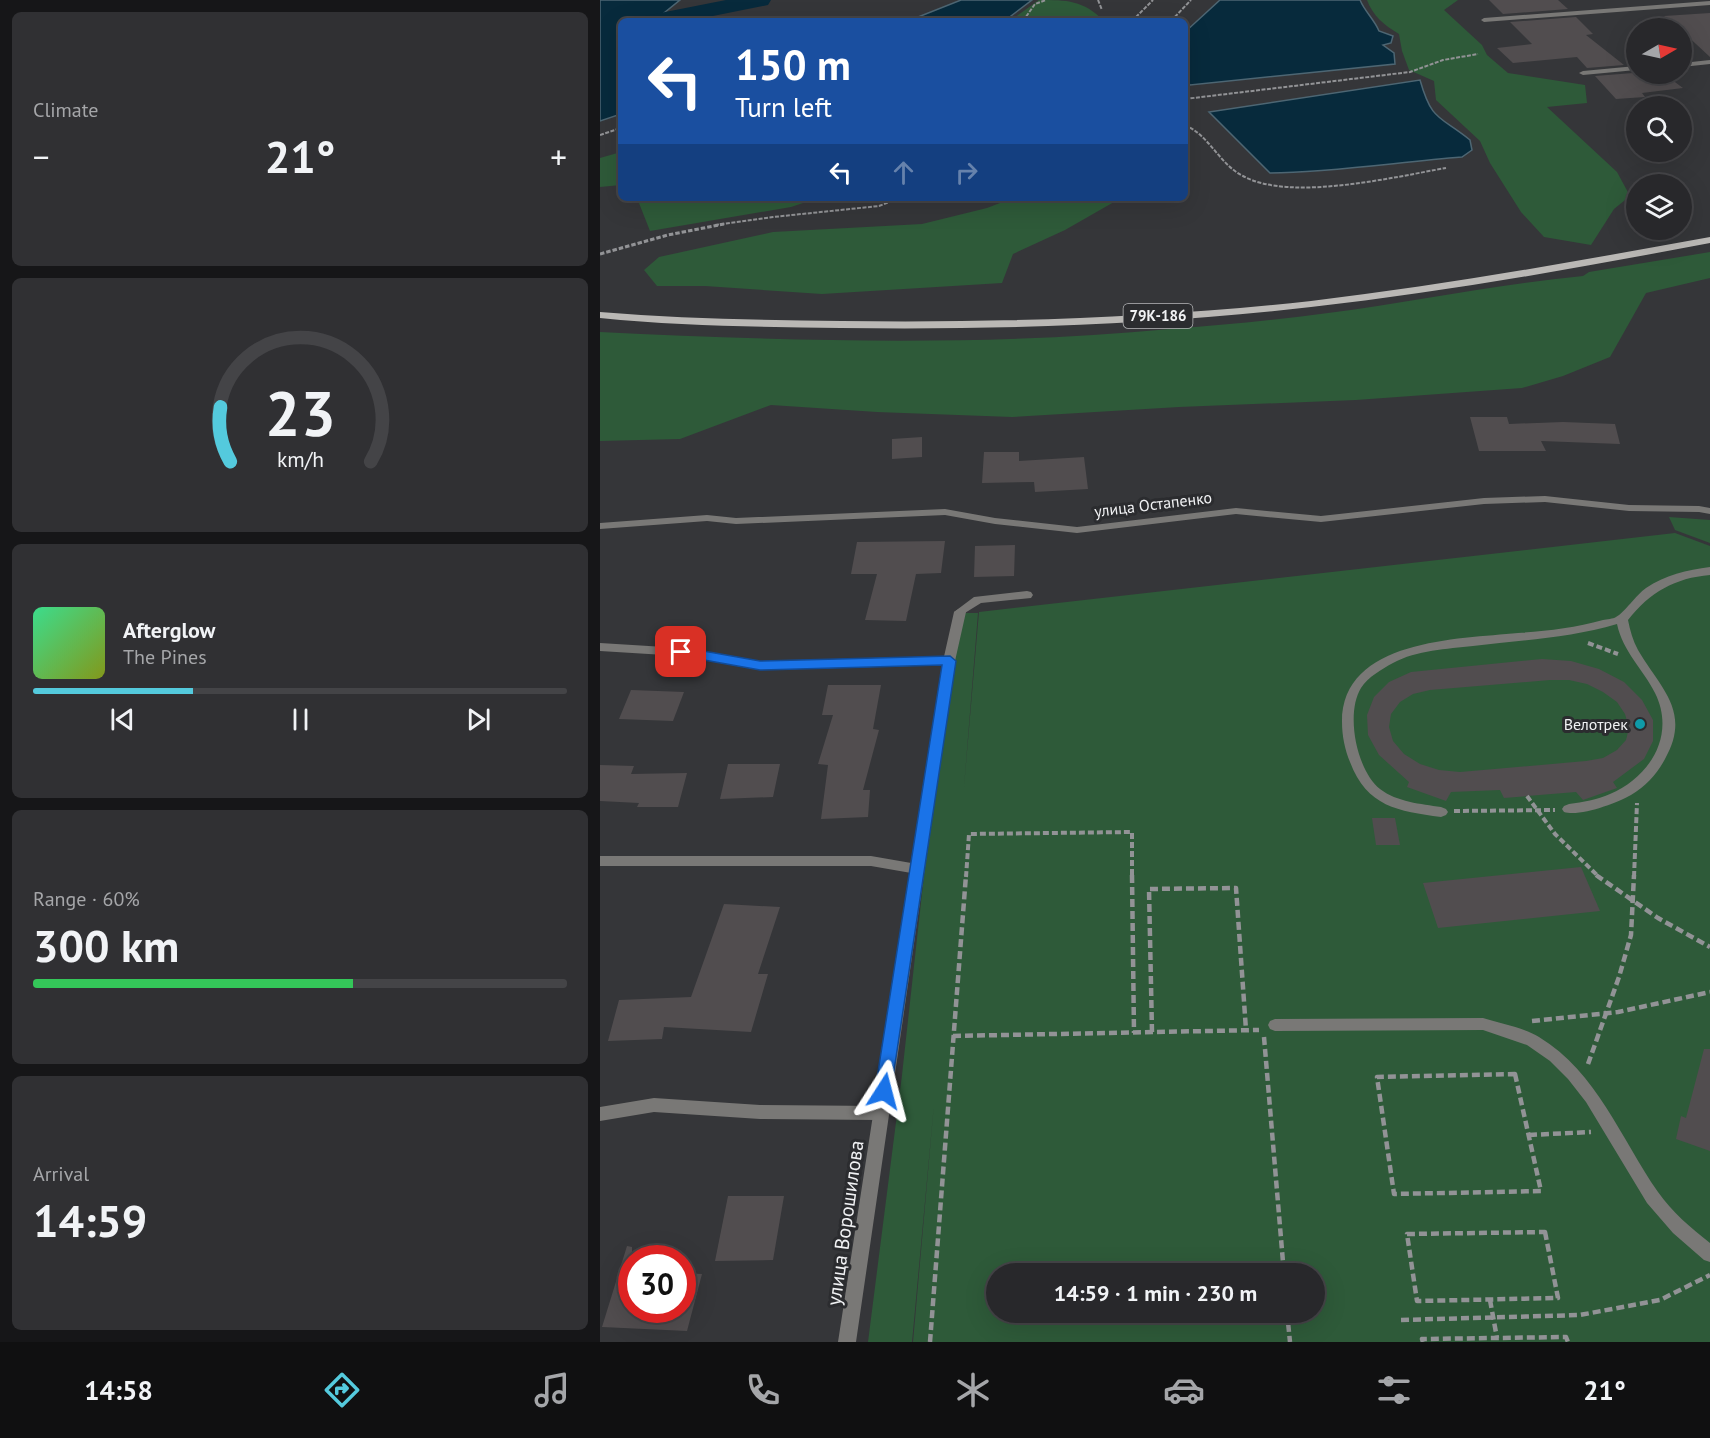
<!DOCTYPE html>
<meta charset="utf-8">
<style>
body{margin:0;font-family:"PT Sans",sans-serif;background:#303033;color:#f1f3f6;height:100vh;display:flex;flex-direction:column;font-size:22px;white-space:nowrap}
*{box-sizing:border-box;margin:0}
p{font-size:20px;color:#a5a6a9}
.icon{flex:none;width:33px;height:33px;fill:none;stroke:currentColor;stroke-width:2;stroke-linecap:round;stroke-linejoin:round}
.map{position:relative;flex:1;overflow:hidden}
.side{display:flex;flex-direction:column;gap:12px;padding:12px;background:#161618;width:600px}
.side>*{flex:none}
.banner{position:absolute;left:18px;top:18px;width:570px;height:183px;border-radius:9px;box-shadow:0 6px 24px #0002,0 0 0 2px #444447;background:#1a4fa0;color:#fff;overflow:hidden}
.needle{width:39px;rotate:81deg}
.buttons{position:absolute;left:1026px;top:18px;display:grid;gap:12px}
.buttons a{display:grid;place-items:center;width:66px;height:66px;border-radius:50%;background:#28282b;box-shadow:0 6px 24px #0002,0 0 0 2px #444447;font-size:30px}
.speed{position:absolute;left:18px;top:1245px;display:flex;gap:12px;font-size:30px;font-weight:700;text-align:center}
.speed>*{display:grid;place-content:center;width:78px;height:78px;border-radius:50%;background:#28282b;box-shadow:0 6px 24px #0002,0 0 0 2px #444447;line-height:1}
.speed .limit{border:9px solid #d22;background:#fff;color:#111}
.pin{position:absolute;display:grid;place-items:center;width:51px;height:51px;color:#fff;margin:-26px;border-radius:12px;box-shadow:0 3px 9px #0006}
.me{position:absolute;width:66px;margin:-33px;rotate:9deg;stroke-linejoin:round;filter:drop-shadow(0 0 4px #0008)}
.turn{display:flex;align-items:center;gap:21px;height:126px;padding:0 18px;font-size:27px}
.turn .icon{width:78px;height:78px;stroke-width:2.5}
.turn b{display:block;font-size:42px;line-height:51px}
.lanes{display:flex;align-items:center;height:57px;padding:0 18px;background:#0003;justify-content:center;gap:30px;direction:ltr}
.lanes .off{opacity:.35}
.big{font-size:45px;font-weight:800;line-height:1.1}
.side .widget{flex:1;display:flex;flex-direction:column;justify-content:center;gap:9px;min-width:0;padding:0 21px;border-radius:9px;background:#303033}
.side .dial{align-items:center;gap:0}
.dial svg{height:156px;overflow:visible;fill:none;stroke:#444447;stroke-width:7;stroke-linecap:round;text-anchor:middle}
.dial text{fill:#f1f3f6;stroke:none}
.song{display:flex;align-items:center;gap:18px}
.cover{width:72px;height:72px;border-radius:9px;background:linear-gradient(135deg,hsl(150 70% 55%),hsl(70 70% 35%))}
.played{height:6px;border-radius:3px;background:linear-gradient(90deg,#54cadd 30%,#444447 30%)}
.keys{display:flex;justify-content:space-around;direction:ltr}
.heat{display:flex;justify-content:space-between;align-items:center;font-size:33px;direction:ltr}
.charge{height:9px;border-radius:4px;background:linear-gradient(90deg,#34c759 60%,#444447 0)}
.trip{position:absolute;left:386px;top:1263px;width:339px;height:60px;border-radius:30px;background:#28282b;box-shadow:0 6px 24px #0002,0 0 0 2px #444447;font-weight:800;line-height:60px;text-align:center}
.menu{display:flex;height:96px;justify-content:space-around;align-items:center;background:#101011;color:#a5a6a9}
.menu .icon{width:42px;height:42px}
.menu .selected{color:#54cadd}
.menu b{font-size:27px;color:#f1f3f6}
main{display:flex;flex:1;min-height:0}
.map>svg:first-child{display:block}
</style>
<main>
<section class="side">
<div class="widget"><p>Climate</p>
<div class="heat"><a>−</a><b class="big">21°</b><a>+</a></div>
</div>
<div class="widget dial"><svg viewBox="0 0 100 80">
<path d="M14 69A42 42 0 1 1 86 69"/>
<path d="M14 69A42 42 0 0 1 9 41" stroke="#54cadd"/>
<text x="50" y="56" font-size="32" font-weight="700">23</text>
<text x="50" y="72" font-size="11">km/h</text>
</svg></div>
<div class="widget">
<div class="song"><i class="cover"></i><div><b>Afterglow</b><p>The Pines</p></div></div>
<div class="played"></div>
<div class="keys"><svg class="icon" aria-label="previous" viewBox="0 0 24 24"><path d="M18 5L8 12l10 7zM5 5v14"/></svg><svg class="icon" aria-label="pause" viewBox="0 0 24 24"><path d="M8 5v14M16 5v14"/></svg><svg class="icon" aria-label="next" viewBox="0 0 24 24"><path d="M6 5l10 7-10 7zM19 5v14"/></svg></div>
</div>
<div class="widget"><p>Range · 60%</p><b class="big">300 km</b><div class="charge"></div></div>
<div class="widget"><p>Arrival</p><b class="big">14:59</b></div>
</section>
<div class="map">
<svg width="1110" height="1342" viewBox="0 0 1110 1342">
<rect width="100%" height="100%" fill="#353639"/>
<g fill="#2e5a39" fill-rule="evenodd">
<path d="M439 0C467 0 483 0 504 21H391L411 20Z"/>
<path d="M767 0H858L844 10 882 45 887 55 908 73 985 85 987 103 947 107 1017 172 1030 196 1014 209 991 245 944 237 921 212 890 163 880 141 836 100 834 81 809 70 802 51 799 34C784 25 773 16 767 0Z"/>
<polygon points="21,152 21,185 0,187 0,158"/>
<polygon points="37,198 218,198 191,207 50,231"/>
<polygon points="413,198 521,198 465,230 413,254 402,283 222,294 105,286 57,286 44,270 59,257 173,232 322,224 387,208"/>
<path d="M1110 252V278L1046 293 1010 357 963 376 922 388 756 400 579 407 412 417 277 412 171 405 80 439 0 441V332C190 341 380 347 570 329 622 325 675 320 728 313 813 302 898 284 983 276L989 272Z"/>
<polygon points="1069,517 1110,520 1110,543 1075,530"/>
<path d="M1075 533 1110 546V1342H313L334 1104 312 1342H268L302 1075 335 775 361 613H378L364 787 379 612ZM396 1274H714V1312H396Z"/>
</g>
<g fill="#072a3c" stroke="#4d6673" stroke-width="1.5">
<polygon points="0,0 80,0 54,21 21,21 21,114 0,121"/>
<polygon points="361,0 432,0 407,19 308,21"/>
<path d="M620 0H760C765 12 774 19 779 31L793 36 791 43 783 45 794 53 795 64 590 85 585 78V32Z"/>
<path d="M820 80C832 122 839 115 870 140L872 150 862 157C798 162 734 172 670 173L609 112Z"/>
</g>
<g fill="none" stroke-linecap="round" stroke-linejoin="round">
<polygon fill="#072a3c" fill-rule="evenodd" points="126,0 171,0 168,5 88,21 42,21 45,16"/>
</g>
<g fill="#514d4f" fill-rule="evenodd">
<polygon points="889,0 958,0 968,9 903,14"/>
<polygon points="1110,13 1110,57 1082,31 1082,28 1078,28 1064,16"/>
<polygon points="976,17 993,34 986,35 1024,65 987,68 977,57 913,63 897,48 932,44 910,22"/>
<polygon points="1033,73 1064,74 1083,88 1042,93 1045,97 1016,99 995,76"/>
<polygon points="870,417 907,417 909,424 963,422 1015,424 1020,444 941,441 946,451 879,451"/>
<polygon points="322,437 322,457 292,459 292,439"/>
<polygon points="384,452 419,452 419,461 484,457 488,489 435,492 434,482 382,483"/>
<polygon points="345,541 341,573 316,574 306,621 265,620 277,574 251,574 257,542"/>
<polygon points="415,545 414,576 374,577 375,546"/>
<path d="M942 659 971 661 999 669 1024 682 1042 700 1053 720V741L1044 759 1013 782 1017 788 983 800 976 792 904 798 900 790 851 792 846 801 807 787 809 782 779 755 768 735 767 715 774 697 789 682 811 672ZM950 680H969L987 684 1003 692 1017 702 1025 714 1029 728 1026 740 1017 750 1003 758 986 761 860 772 839 770 820 764 804 754 793 741 789 727 791 714 800 702 813 694 830 690Z"/>
<polygon points="228,685 281,685 273,729 279,730 263,790 270,790 268,817 221,819 228,765 218,764 233,715 222,715"/>
<polygon points="31,690 84,692 73,721 19,719"/>
<polygon points="128,764 180,764 173,797 120,799"/>
<polygon points="0,765 34,766 31,774 87,773 78,807 37,807 39,803 0,801"/>
<polygon points="772,818 795,818 800,845 776,845"/>
<polygon points="981,867 1000,911 838,928 823,883"/>
<polygon points="124,904 180,907 158,974 168,974 151,1032 64,1027 62,1039 8,1041 19,1000 91,997"/>
<polygon points="1104,1049 1110,1049 1110,1151 1076,1139 1081,1116 1086,1118"/>
<polygon points="128,1196 184,1196 173,1260 115,1261"/>
<polygon points="27,1246 32,1247 32,1310 82,1310 82,1273 102,1274 87,1331 2,1327"/>
</g>
<g fill="none" stroke-linecap="round" stroke-linejoin="round">
<g stroke="#929396" stroke-width="2" stroke-dasharray="4 1.5" stroke-linecap="butt">
<polyline points="498,0 502,10"/>
<polyline points="423,21 435,4 446,0"/>
<polyline points="532,21 553,0"/>
<polyline points="571,21 591,0"/>
<polyline points="585,99 810,72 843,60 878,54"/>
<path d="M585 125C610 136 619 164 643 176 690 202 794 177 846 168"/>
<polyline points="0,135 21,128"/>
<polyline points="115,225 173,217 279,206 299,198"/>
</g>
<polyline stroke="#929396" stroke-width="3" stroke-dasharray="4.5 2" stroke-linecap="butt" points="0,254 68,235 124,224"/>
<g stroke="#929396" stroke-width="4" stroke-dasharray="6 3" stroke-linecap="butt">
<polyline points="988,643 1018,654"/>
<polyline points="927,796 955,834 999,877"/>
<polyline points="854,811 955,810"/>
<polyline points="366,877 369,834 532,832 532,877"/>
<polyline points="1034,877 1037,803"/>
</g>
<g stroke="#929396" stroke-width="4.5" stroke-dasharray="8 4" stroke-linecap="butt">
<polyline points="532,875 534,1033"/>
<polyline points="996,875 1058,918 1110,947"/>
<polyline points="932,1021 1018,1012 1110,992"/>
<polyline points="552,1032 549,889 636,888 646,1030"/>
<polyline points="353,1036 659,1030"/>
<polyline points="664,1037 684,1274"/>
<polyline points="988,1064 1019,977 1031,935 1034,875"/>
<polygon points="915,1074 941,1191 794,1194 777,1077"/>
<polyline points="929,1135 991,1132"/>
<polygon points="945,1232 958,1298 817,1301 807,1234"/>
<polyline points="890,1300 897,1338"/>
<polyline points="687,1312 690,1342"/>
<polyline points="801,1320 980,1315 1060,1300 1110,1275"/>
<polyline points="330,1342 366,875"/>
<polyline points="823,1342 822,1339 966,1337 968,1342"/>
</g>
<g fill="#797876" fill-rule="evenodd">
<polygon points="1110,60 1110,64 1082,67 1082,63"/>
<polygon points="1036,66 1036,70 983,75 979,73 983,71"/>
<path d="M1110 567V575C1075 578 1050 592 1028 620 1030 630 1033 641 1038 650 1060 688 1092 711 1065 759 1057 774 1046 786 1031 795 1017 803 980 817 964 812L962 809 964 806 969 804C983 802 997 800 1010 794 1050 777 1076 735 1055 693 1043 669 1023 652 1017 624 970 638 922 640 873 646 847 649 817 650 793 663 782 669 768 677 761 688 745 714 757 771 780 789 797 802 821 804 841 807L846 809 848 812 846 815 841 817C798 811 767 807 750 762 745 750 742 736 742 722 742 639 858 639 918 633 946 631 975 628 1003 620 1007 619 1013 619 1016 617 1024 613 1036 595 1046 588 1065 575 1087 570 1110 567Z"/>
<polygon points="427,591 431,592 433,595 431,598 381,603 360,616 354,612 374,597"/>
<polygon points="0,643 81,648 160,662 349,657 355,661 349,665 160,670 81,656 0,651"/>
<polygon points="0,856 271,856 317,864 322,865 324,869 322,873 317,874 271,866 0,866"/>
<path d="M883 1018C901 1024 923 1027 939 1037 997 1072 1021 1139 1058 1192 1072 1212 1091 1228 1110 1243V1262L1104 1260 1073 1233 1047 1203 986 1102 968 1079 950 1061 927 1045 883 1030 675 1031 670 1029 668 1025 670 1021 675 1019Z"/>
<polygon points="54,1098 160,1105 280,1106 286,1108 288,1113 286,1118 280,1120 160,1119 54,1112 0,1121 0,1107"/>
</g>
<g fill="#797876" fill-rule="evenodd">
<polygon points="1110,1 1110,5 884,22 881,20 884,18"/>
<polygon points="945,496 1029,505 1099,506 1110,508 1110,514 1099,512 1029,511 945,502 884,504 721,522 636,514 477,533 395,524 345,515 136,524 107,521 0,529 0,523 107,515 136,518 345,509 395,518 477,527 636,508 721,516 884,498"/>
<polygon points="360,608 366,612 355,661 256,1342 238,1342 343,661 354,612"/>
</g>
<path fill="#bab8b5" fill-rule="evenodd" d="M1110 237V243C978 268 845 292 711 307 555 325 398 330 241 328 160 327 80 326 0 318V312C80 319 160 320 241 321 398 323 555 318 711 301 845 285 978 261 1110 237Z"/>
</g>
<polygon fill="#1a73e8" stroke="#114b97" stroke-width="1.5" points="81,647 160,661 350,656 356,661 290,1097 284,1099 277,1097 275,1091 342,665 160,670 76,655 74,652 76,649"/>
<circle fill="#0f9aa8" stroke="#2b2c2f" stroke-width="2" cx="1040" cy="724" r="6"/>
<g text-anchor="middle" stroke-width="6" stroke-linejoin="round" paint-order="stroke">
<rect fill="#2b2c2f" stroke="#b6b7b9" stroke-width="1.5" x="523.5" y="304" width="69" height="24" rx="4.5"/>
<g font-size="15" font-weight="bold" fill="#f1f2f4">
<text x="558" y="321">79К-186</text>
</g>
<g font-size="16" fill="#f1f2f4" stroke="#2b2c2f">
<text transform="translate(553 504) rotate(-7)" y="6">улица Остапенко</text>
</g>
<g font-size="16" fill="#f1f2f4" stroke="#2b2c2f" text-anchor="end">
<text x="1028" y="730">Велотрек</text>
</g>
<g font-size="20" fill="#f1f2f4" stroke="#2b2c2f">
<text transform="translate(245 1223) rotate(-82)" y="7">улица Ворошилова</text>
</g>
</g>
</svg>
<div class="buttons">
<a><svg class="needle" viewBox="-14 -14 28 28"><path d="M0-13l5 13h-10z" fill="#e53935"/><path d="M0 13l5-13h-10z" fill="#a5a6a9"/></svg></a>
<a><svg class="icon" aria-label="search" viewBox="0 0 24 24"><circle cx="10" cy="10" r="6"/><path d="M15 15l6 6"/></svg></a>
<a><svg class="icon" aria-label="layers" viewBox="0 0 24 24"><path d="M12 4l9 5-9 5-9-5zM3 14l9 5 9-5"/></svg></a>
</div>
<div class="speed"><div class="limit">30</div></div>
<div class="pin" style="left:81px;top:652px;background:#d93025"><svg class="icon" aria-label="arrive" viewBox="0 0 24 24"><path d="M6 21V4h12l-3 4 3 4H6"/></svg></div>
<svg class="me" style="left:284px;top:1091px" viewBox="-20 -20 40 40"><path d="M0-17L14 15 0 8-14 15z" fill="#1a73e8" stroke="#fff" stroke-width="4"/></svg>
<div class="trip">14:59 · 1 min · 230 m</div>
<div class="banner">
<div class="turn"><svg class="icon" aria-label="left" viewBox="0 0 24 24"><path d="M17 20v-9H6M10 6l-5 5 5 5"/></svg><div><b>150 m</b>Turn left</div></div>
<div class="lanes"><svg class="icon" aria-label="left" viewBox="0 0 24 24"><path d="M17 20v-9H6M10 6l-5 5 5 5"/></svg><svg class="icon off" aria-label="ahead" viewBox="0 0 24 24"><path d="M12 20V5M6 11l6-6 6 6"/></svg><svg class="icon off" aria-label="right" viewBox="0 0 24 24"><path d="M7 20v-9h11M14 6l5 5-5 5"/></svg></div>
</div>
</div>
</main>
<nav class="menu">
<b>14:58</b>
<svg class="icon selected" aria-label="directions" viewBox="0 0 24 24"><path d="M12 3l9 9-9 9-9-9zM9 14v-3h6M13 9l2 2-2 2"/></svg>
<svg class="icon" aria-label="music" viewBox="0 0 24 24"><path d="M9 18V5l10-2v13"/><circle cx="6" cy="18" r="3"/><circle cx="16" cy="16" r="3"/></svg>
<svg class="icon" aria-label="phone" viewBox="0 0 24 24"><path d="M5 4h4l2 5-3 2q2 4 5 5l2-3 5 2v4C11 20 4 13 5 4z"/></svg>
<svg class="icon" aria-label="climate" viewBox="0 0 24 24"><path d="M12 3v18M4 7l16 10M4 17L20 7"/></svg>
<svg class="icon" aria-label="car" viewBox="0 0 24 24"><path d="M5 17H2v-5l4-1 3-4h7l3 4 3 1v5h-3M9 17h6M6 11h13"/><circle cx="7" cy="17" r="2"/><circle cx="17" cy="17" r="2"/></svg>
<svg class="icon" aria-label="filters" viewBox="0 0 24 24"><path d="M4 7h16M4 17h16"/><circle cx="9" cy="7" r="2"/><circle cx="15" cy="17" r="2"/></svg>
<b>21°</b>
</nav>
